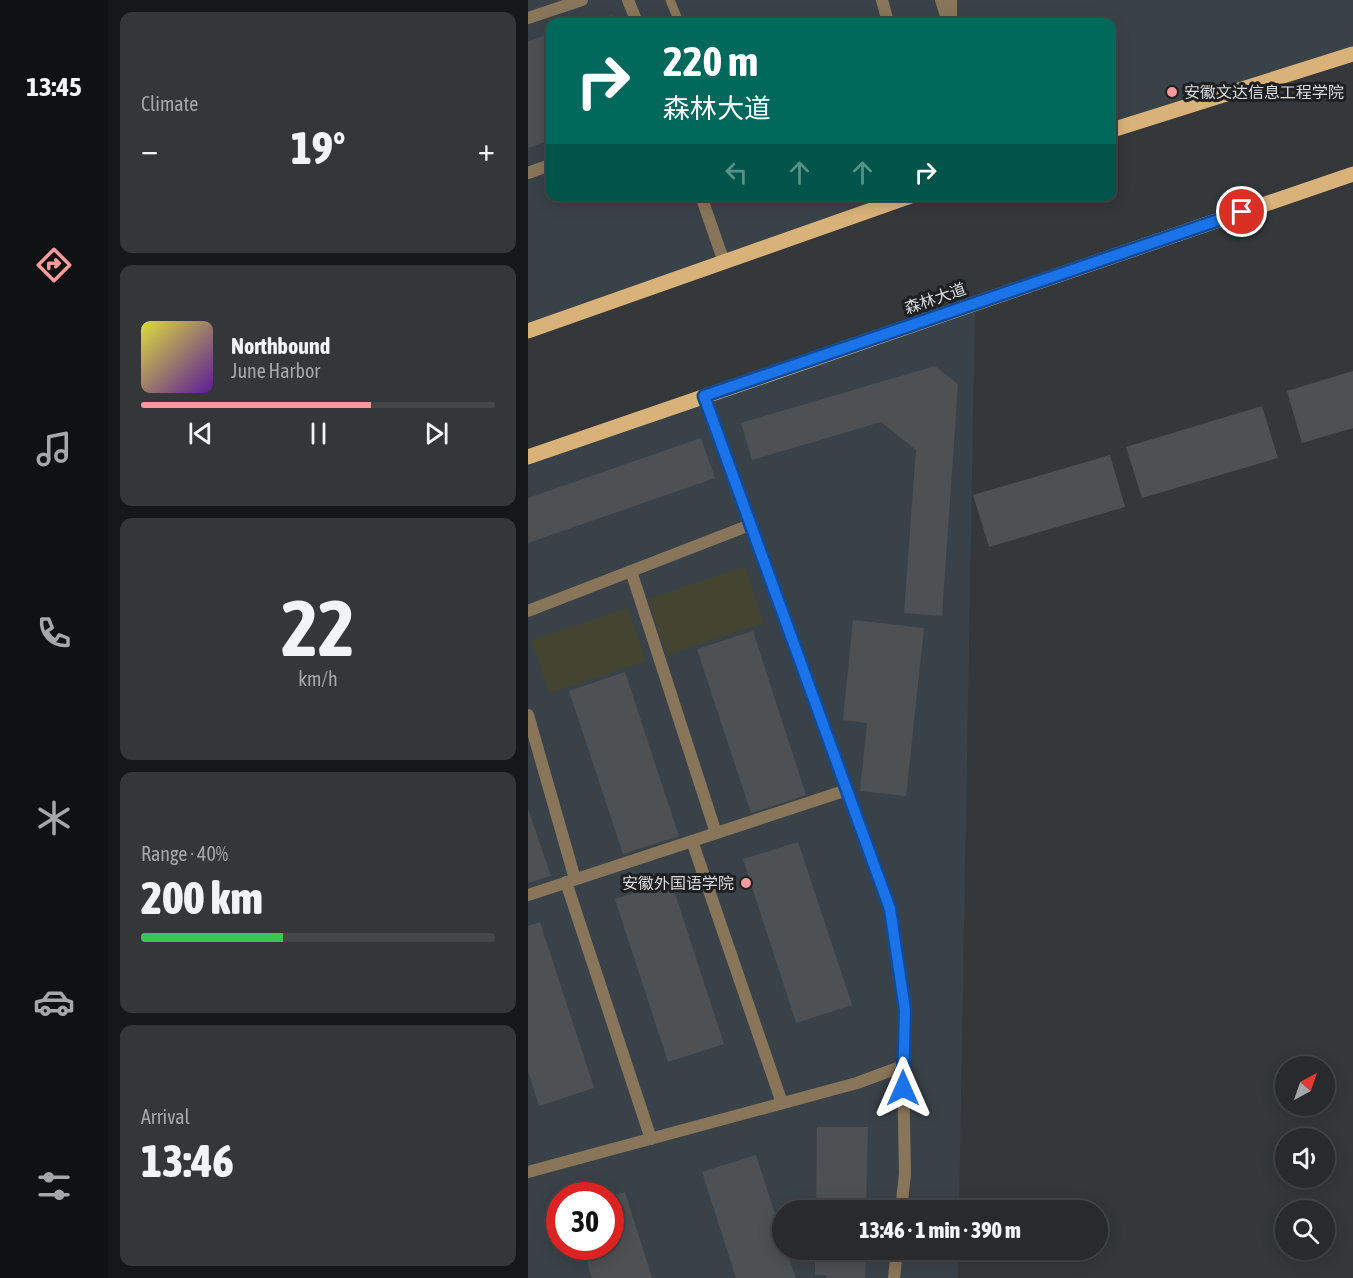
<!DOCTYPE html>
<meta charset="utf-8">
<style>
body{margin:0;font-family:"Asap Condensed","Noto Sans SC",sans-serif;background:#343638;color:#f1f3f6;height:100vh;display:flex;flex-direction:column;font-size:22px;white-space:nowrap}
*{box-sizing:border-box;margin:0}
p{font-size:20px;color:#a5a7a9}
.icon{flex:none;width:33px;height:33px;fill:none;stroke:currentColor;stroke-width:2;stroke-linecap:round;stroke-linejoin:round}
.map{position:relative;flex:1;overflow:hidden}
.side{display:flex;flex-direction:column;gap:12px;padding:12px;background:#161718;width:420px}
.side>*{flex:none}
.hud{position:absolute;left:18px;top:18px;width:570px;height:183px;border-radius:12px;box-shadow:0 3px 15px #0003,0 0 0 2px #444648;background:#00695c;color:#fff;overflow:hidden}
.needle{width:39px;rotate:40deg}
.tools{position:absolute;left:747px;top:1056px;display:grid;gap:12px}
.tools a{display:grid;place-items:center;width:60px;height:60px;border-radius:50%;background:#282a2c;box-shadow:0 3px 15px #0003,0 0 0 2px #444648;font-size:30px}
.speed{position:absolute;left:18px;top:1182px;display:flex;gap:12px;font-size:30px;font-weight:700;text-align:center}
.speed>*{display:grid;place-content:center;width:78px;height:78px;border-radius:50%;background:#282a2c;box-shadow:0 3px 15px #0003,0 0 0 2px #444648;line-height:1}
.speed .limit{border:9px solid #d22;background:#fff;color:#111}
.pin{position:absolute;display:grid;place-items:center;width:51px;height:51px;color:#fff;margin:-26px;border:3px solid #fff;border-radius:50%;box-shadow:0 2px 6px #0007}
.me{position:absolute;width:66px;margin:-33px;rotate:0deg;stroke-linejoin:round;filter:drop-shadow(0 0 4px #0008)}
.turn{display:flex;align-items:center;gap:21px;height:126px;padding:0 18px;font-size:27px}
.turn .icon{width:78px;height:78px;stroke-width:2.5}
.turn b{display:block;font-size:42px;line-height:51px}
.lanes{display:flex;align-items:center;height:57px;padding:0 18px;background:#0003;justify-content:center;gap:30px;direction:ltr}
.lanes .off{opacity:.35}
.big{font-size:45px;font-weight:800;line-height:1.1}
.side .widget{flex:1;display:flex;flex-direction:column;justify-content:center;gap:9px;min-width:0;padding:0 21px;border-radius:12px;background:#343638}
.side .dial{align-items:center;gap:0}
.dial b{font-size:78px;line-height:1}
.song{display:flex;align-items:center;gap:18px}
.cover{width:72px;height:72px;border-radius:9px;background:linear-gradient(135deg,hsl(60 70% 55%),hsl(270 70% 35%))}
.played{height:6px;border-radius:3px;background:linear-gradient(90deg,#f59b9c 65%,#444648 65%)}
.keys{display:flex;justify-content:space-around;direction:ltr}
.heat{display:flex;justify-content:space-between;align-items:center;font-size:33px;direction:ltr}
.charge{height:9px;border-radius:4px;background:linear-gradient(90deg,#34c759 40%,#444648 0)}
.trip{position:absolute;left:244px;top:1200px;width:336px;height:60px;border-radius:30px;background:#282a2c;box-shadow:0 3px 15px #0003,0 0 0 2px #444648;font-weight:800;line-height:60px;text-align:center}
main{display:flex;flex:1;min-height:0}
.tabs{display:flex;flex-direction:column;width:108px;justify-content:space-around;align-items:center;background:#101112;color:#a5a7a9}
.tabs .icon{width:42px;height:42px}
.tabs .current{color:#f59b9c}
.tabs b{font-size:27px;color:#f1f3f6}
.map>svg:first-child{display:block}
</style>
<main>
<nav class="tabs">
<b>13:45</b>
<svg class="icon current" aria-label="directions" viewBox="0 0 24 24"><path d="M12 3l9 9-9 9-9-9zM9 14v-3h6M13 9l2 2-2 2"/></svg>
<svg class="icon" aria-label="music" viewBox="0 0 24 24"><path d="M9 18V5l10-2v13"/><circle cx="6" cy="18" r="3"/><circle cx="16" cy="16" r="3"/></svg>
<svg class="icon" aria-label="phone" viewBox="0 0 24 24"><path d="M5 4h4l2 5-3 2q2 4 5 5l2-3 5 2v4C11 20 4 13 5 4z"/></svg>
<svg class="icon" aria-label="climate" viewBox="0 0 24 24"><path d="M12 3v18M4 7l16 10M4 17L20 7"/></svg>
<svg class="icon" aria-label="car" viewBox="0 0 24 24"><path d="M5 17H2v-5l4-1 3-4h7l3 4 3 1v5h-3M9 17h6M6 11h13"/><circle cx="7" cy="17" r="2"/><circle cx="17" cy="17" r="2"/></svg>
<svg class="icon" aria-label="filters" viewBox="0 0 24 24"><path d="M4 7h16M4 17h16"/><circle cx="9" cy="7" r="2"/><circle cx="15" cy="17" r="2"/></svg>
</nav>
<section class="side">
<div class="widget"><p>Climate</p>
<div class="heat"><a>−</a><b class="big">19°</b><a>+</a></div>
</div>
<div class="widget">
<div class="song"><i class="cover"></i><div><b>Northbound</b><p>June Harbor</p></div></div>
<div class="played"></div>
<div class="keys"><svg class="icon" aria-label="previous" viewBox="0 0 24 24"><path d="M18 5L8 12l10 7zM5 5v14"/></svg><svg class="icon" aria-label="pause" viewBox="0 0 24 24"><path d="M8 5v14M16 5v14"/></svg><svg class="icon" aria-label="next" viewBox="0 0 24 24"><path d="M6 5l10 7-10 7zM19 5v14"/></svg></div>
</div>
<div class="widget dial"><b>22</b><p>km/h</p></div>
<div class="widget"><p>Range · 40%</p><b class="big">200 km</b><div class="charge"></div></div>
<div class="widget"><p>Arrival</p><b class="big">13:46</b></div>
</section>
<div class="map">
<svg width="825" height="1278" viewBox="0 0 825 1278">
<rect width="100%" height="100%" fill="#35383b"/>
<g fill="#3a4249" fill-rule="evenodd">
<polygon points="0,0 825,0 825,54 584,130 584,22 22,22 22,196 383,197 0,331"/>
<path d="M447 303 431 1210H255V1250H430V1278H0V457ZM32 1196H82V1246H32Z"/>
</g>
<g fill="#444531">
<polygon points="217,566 236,623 139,655 120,599"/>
<polygon points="100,608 118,661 21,693 3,640"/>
</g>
<g fill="#4d5154">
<polygon points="84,15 86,22 60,22"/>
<polygon points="22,34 22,140 0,148 0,41"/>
<polygon points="407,366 430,384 414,616 376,613 388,450 353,422 224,460 213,423"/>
<polygon points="825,371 825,428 774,443 759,391"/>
<polygon points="734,406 750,458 614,498 598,447"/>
<polygon points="173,438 187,478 0,543 0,498"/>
<polygon points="582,455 597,507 461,547 445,495"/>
<polygon points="325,620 396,628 378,796 332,791 339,723 315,720"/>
<polygon points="225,631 278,795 223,813 169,649"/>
<polygon points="97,672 151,836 95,854 41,691"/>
<polygon points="0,809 23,876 0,883"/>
<polygon points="270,842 324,1005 268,1023 215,859"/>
<polygon points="143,881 196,1044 140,1062 87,899"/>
<polygon points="12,922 66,1088 11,1106 0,1071 0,926"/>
<polygon points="289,1127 340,1127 338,1210 288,1210"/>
<polygon points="228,1155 255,1239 255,1250 258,1250 268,1278 208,1278 174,1172"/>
<polygon points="97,1192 124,1278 64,1278 54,1246 82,1246 82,1196"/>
<polygon points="287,1250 338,1250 337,1278 298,1278 298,1275 287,1275"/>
</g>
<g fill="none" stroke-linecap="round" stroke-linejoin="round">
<polyline stroke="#89765a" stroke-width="9" points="142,0 151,22"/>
<g stroke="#89765a" stroke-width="12">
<polyline points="100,0 109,22"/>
<polyline points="354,0 360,22"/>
<polyline points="413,0 420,22"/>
<polyline points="0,18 54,0"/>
<polyline points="423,21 423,0"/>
<polyline points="0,173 22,165"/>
<polyline points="173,196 196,262"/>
<polyline points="103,571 188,833"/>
<polyline points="0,611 222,525"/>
<polyline points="0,715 47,879"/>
<polyline points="164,841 254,1103"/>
<polyline points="38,882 123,1139"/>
<polyline points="0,895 319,790"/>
<polyline points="0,1172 329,1083 375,1066 377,1010 362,909 176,396"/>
<polyline points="373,1210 377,1174 375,1066"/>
<polyline points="366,1278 369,1250"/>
</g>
<g stroke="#d9b279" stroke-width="15">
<polyline points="584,130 825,54"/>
<polyline points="0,331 383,196"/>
<polyline points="0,457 825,174"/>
</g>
</g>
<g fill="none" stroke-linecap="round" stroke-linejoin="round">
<g stroke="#114b97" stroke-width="15">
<polyline id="route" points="375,1088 377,1010 362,909 176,396 714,212"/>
</g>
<use href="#route" stroke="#1a73e8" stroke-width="10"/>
</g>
<g fill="#f59b9c" stroke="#1e1f21" stroke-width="2">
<circle cx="644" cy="92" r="6"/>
<circle cx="218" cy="883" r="6"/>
</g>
<g text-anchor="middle" stroke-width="6" stroke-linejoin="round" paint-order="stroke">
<g font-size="16" fill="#d9dbdd" stroke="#1e1f21" text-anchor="start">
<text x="656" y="98">安徽文达信息工程学院</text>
<text x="206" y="889" text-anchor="end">安徽外国语学院</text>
</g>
<g font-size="16" fill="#d9dbdd" stroke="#1e1f21">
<text transform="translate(407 298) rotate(-19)" y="6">森林大道</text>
</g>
</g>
</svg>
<div class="tools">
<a><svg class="needle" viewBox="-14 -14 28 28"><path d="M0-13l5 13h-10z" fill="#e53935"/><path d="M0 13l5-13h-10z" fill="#a5a7a9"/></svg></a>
<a><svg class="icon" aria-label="sound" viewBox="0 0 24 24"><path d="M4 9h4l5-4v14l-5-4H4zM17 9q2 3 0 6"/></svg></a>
<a><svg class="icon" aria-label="search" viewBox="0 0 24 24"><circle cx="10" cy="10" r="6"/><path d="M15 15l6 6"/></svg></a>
</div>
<div class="speed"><div class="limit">30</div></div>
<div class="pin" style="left:714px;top:212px;background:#d93025"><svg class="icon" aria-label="arrive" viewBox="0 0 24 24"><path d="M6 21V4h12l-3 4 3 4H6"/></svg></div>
<svg class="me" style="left:375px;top:1088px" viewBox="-20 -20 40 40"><path d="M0-17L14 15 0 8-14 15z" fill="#1a73e8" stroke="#fff" stroke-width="4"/></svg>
<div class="trip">13:46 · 1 min · 390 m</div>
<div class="hud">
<div class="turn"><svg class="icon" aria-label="right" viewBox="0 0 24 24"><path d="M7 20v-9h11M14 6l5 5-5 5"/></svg><div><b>220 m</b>森林大道</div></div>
<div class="lanes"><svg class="icon off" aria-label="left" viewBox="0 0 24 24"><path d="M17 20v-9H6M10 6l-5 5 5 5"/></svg><svg class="icon off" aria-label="ahead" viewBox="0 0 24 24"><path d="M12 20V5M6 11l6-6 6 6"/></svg><svg class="icon off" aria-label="ahead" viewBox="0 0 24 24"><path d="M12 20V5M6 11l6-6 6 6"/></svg><svg class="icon" aria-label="right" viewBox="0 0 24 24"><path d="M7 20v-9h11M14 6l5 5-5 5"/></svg></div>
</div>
</div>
</main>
